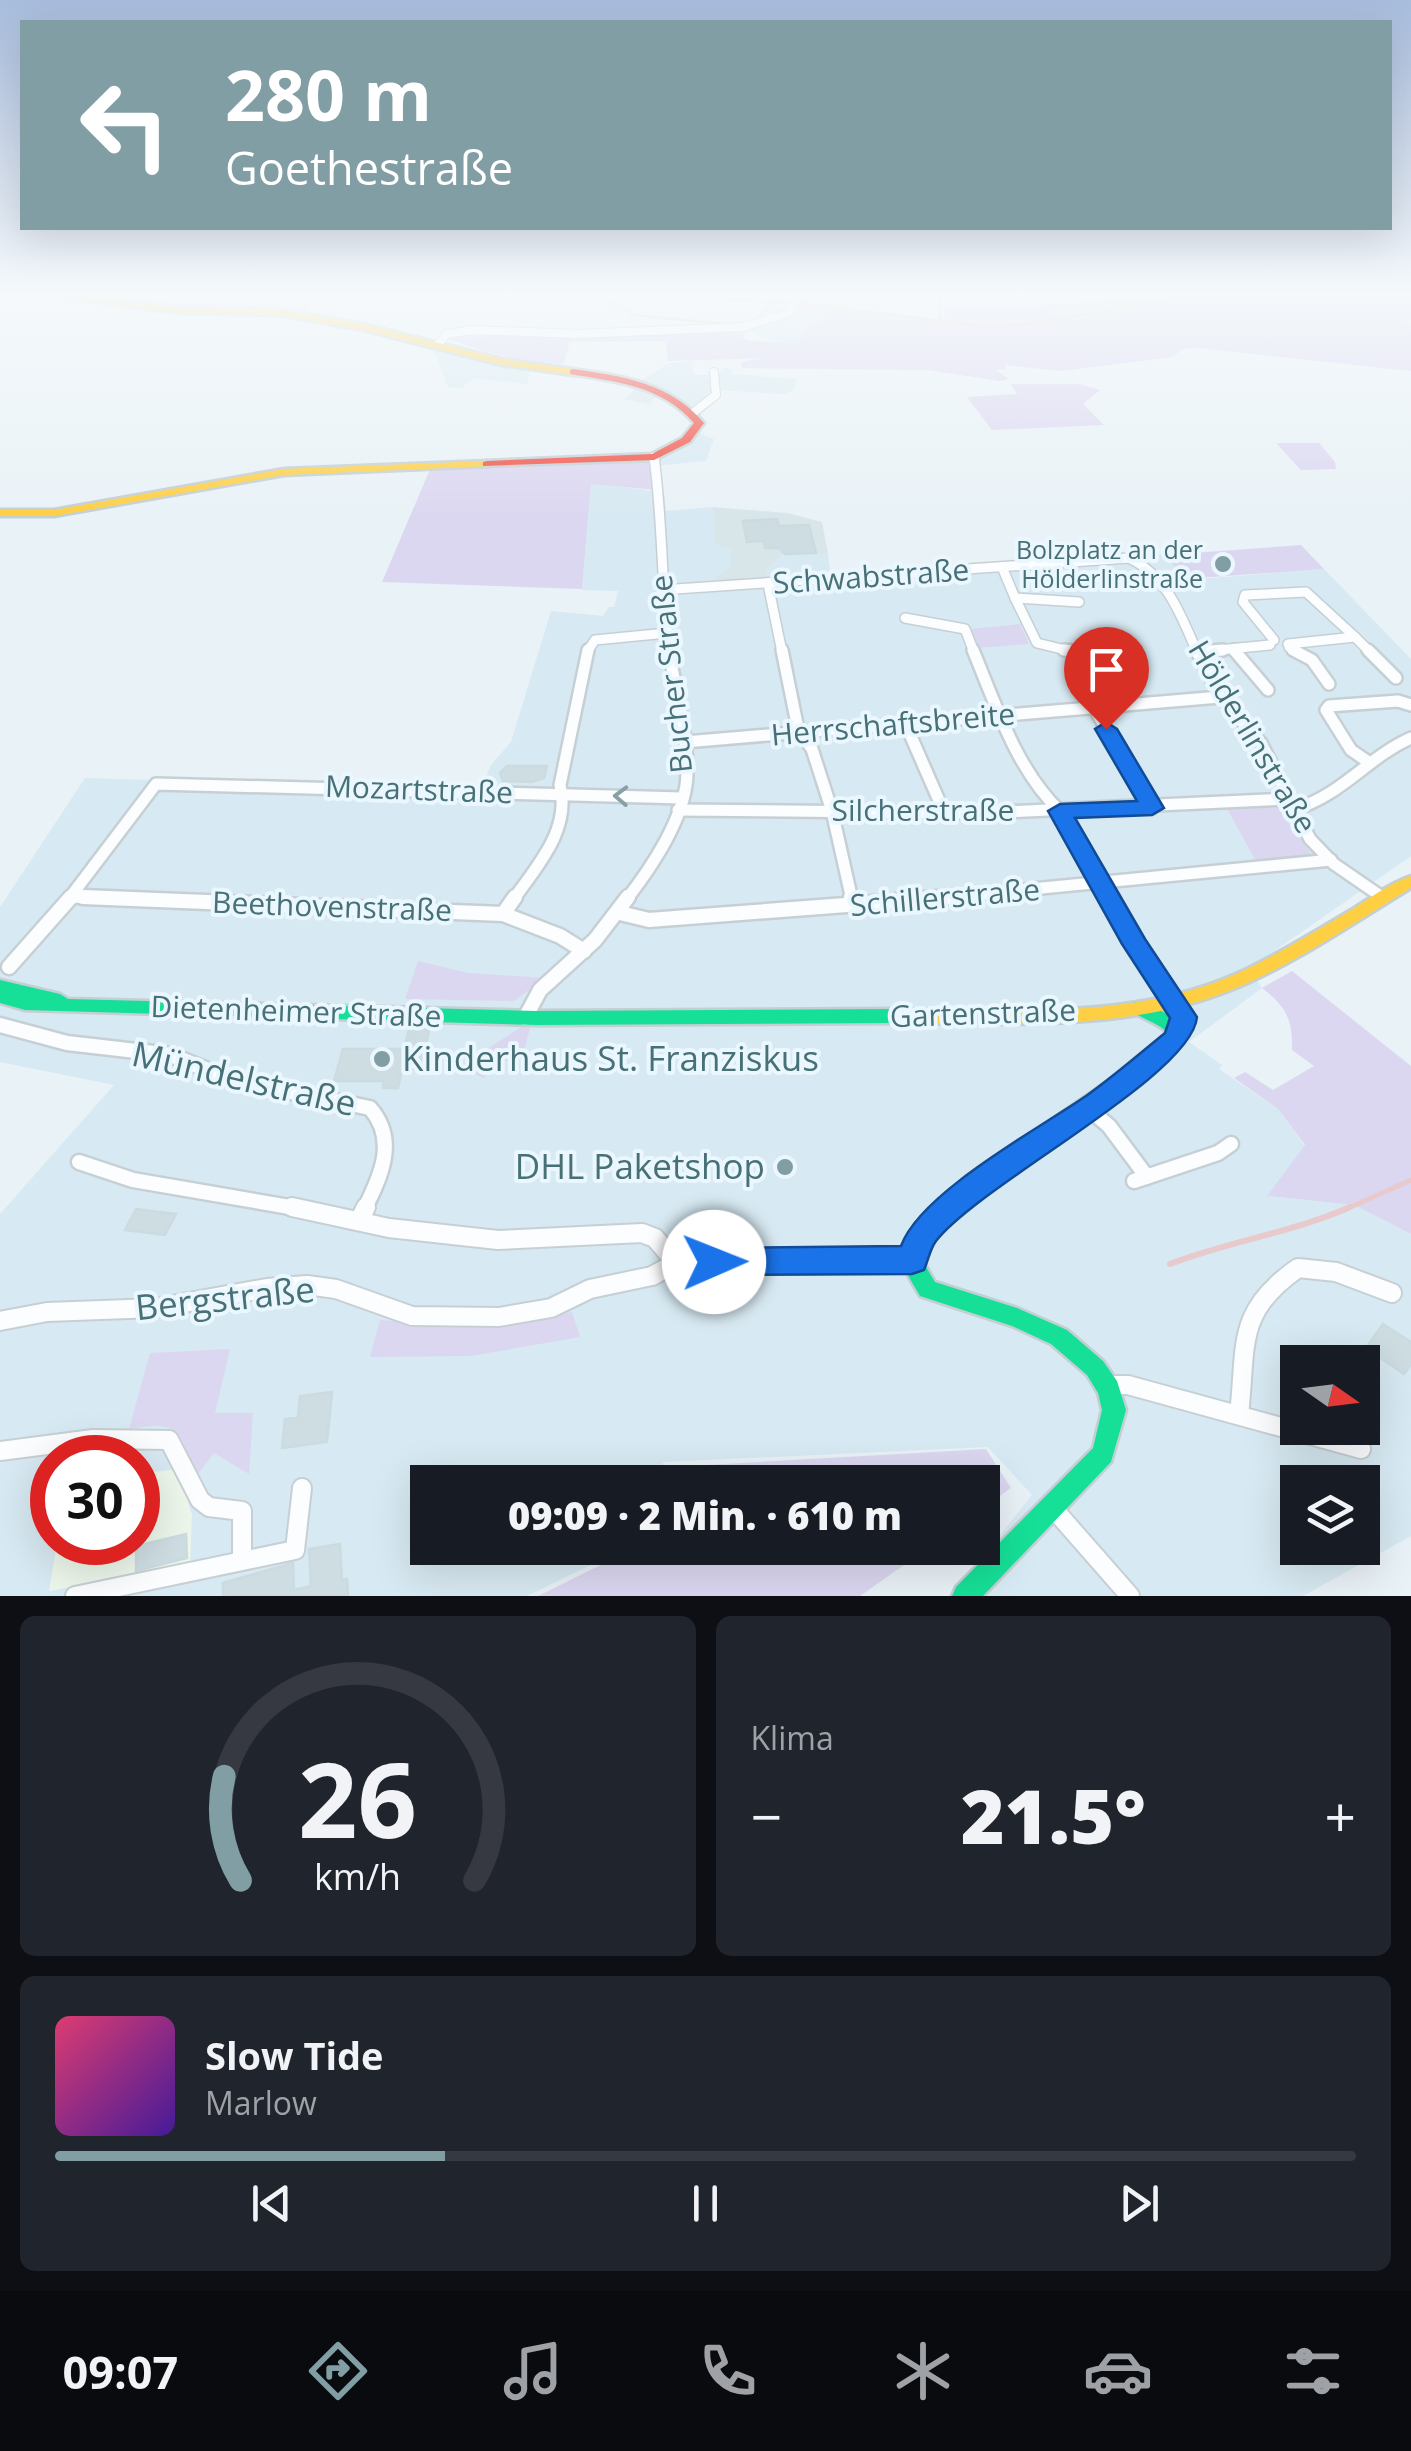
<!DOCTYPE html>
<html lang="de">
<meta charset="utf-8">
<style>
body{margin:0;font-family:"Open Sans",sans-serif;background:#20242c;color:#f1f3f6;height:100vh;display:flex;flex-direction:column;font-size:38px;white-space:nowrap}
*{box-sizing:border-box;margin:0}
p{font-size:32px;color:#9ea1a6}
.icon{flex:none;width:55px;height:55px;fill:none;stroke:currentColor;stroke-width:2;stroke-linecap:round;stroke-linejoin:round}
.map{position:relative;height:1596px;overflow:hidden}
.drawer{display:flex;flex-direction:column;gap:20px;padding:20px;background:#0d0f14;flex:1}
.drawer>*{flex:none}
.hud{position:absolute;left:20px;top:20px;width:1372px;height:210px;border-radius:0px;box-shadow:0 10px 40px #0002;background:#809ea4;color:#fff;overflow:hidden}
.needle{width:65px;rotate:104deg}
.fabs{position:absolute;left:1280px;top:1345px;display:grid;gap:20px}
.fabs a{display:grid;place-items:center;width:100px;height:100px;border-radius:0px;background:#171b24;box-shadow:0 10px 40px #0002;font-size:50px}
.speed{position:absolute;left:30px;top:1435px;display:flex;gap:20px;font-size:50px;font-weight:700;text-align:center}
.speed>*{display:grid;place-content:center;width:130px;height:130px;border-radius:50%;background:#171b24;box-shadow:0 10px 40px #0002;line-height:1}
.speed .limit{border:15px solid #d22;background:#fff;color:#111}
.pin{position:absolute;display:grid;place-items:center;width:85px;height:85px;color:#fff;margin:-102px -42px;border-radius:50% 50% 50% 0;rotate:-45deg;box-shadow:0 0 10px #0007}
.pin .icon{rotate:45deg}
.me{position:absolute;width:110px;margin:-55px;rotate:89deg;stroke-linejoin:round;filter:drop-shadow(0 0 8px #0008)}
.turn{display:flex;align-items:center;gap:35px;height:210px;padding:0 40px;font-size:45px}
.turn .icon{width:130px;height:130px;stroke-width:2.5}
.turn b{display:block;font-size:70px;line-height:85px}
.big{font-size:75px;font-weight:800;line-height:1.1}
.drawer .tile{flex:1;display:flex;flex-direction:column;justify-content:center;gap:15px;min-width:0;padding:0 35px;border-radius:15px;background:#20242c}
.drawer .dial{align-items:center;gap:0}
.dial svg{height:260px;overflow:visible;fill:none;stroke:#363941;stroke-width:7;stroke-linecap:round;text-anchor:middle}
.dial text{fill:#f1f3f6;stroke:none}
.song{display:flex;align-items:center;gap:30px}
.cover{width:120px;height:120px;border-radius:15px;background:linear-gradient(135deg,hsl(340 70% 55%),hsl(260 70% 35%))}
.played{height:10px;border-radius:5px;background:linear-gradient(90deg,#809ea4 30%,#363941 30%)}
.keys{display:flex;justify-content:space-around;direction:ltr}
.heat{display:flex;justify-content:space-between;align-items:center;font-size:55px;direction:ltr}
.drawer .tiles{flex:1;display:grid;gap:20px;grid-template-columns:1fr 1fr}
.tile:last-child{grid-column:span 2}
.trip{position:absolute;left:410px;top:1465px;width:590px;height:100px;border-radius:0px;background:#171b24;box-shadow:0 10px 40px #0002;font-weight:800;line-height:100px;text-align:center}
.menu{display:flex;height:160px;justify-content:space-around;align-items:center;background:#090b0e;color:#9ea1a6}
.menu .icon{width:70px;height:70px}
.menu .active{color:#809ea4}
.menu b{font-size:45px;color:#f1f3f6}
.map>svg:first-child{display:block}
</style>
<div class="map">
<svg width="1411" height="1596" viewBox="0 0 1411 1596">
<rect width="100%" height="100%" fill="#e9f2f7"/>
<g fill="#d7e9f2" fill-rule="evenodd">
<polygon points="771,307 803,309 823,313 821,320 805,328 799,343 774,341 744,329 766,316"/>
<polygon points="443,343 520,363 587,369 639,382 669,363 691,361 695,375 718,375 725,368 733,369 731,374 796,379 794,390 784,394 718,390 716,400 701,415 699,433 714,439 706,461 654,466 653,459 685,437 696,422 689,411 659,394 649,404 623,399 638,387 530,369 527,384 474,378 461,388 448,387 436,355 432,354"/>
<path d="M591 483 664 492 666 511 713 507 715 544 731 548V567L766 582V570L781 554 828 553 831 577 1165 554 1187 580 1324 569 1411 659V856L1250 968 1262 988 1189 1042 1222 1065 1219 1069 1278 1109 1305 1146 1268 1196 1354 1205 1411 1234V1536L1303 1596H951L1032 1495 988 1447 663 1462V1482H428V1548H626L527 1596H0V1214L114 1085 0 1062V907L85 778 480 790 491 765 511 742 551 611 603 616 609 607H614L618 591 582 590ZM1298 1362H1362V1428H1298ZM52 1458H138V1542H52ZM1298 1482H1362V1548H1298Z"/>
</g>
<polygon fill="#d8e5e9" points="713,507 787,513 822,522 828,553 782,554 766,570 767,582 723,584 715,578 731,567 731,549 715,544"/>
<polygon fill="#ecf6ea" points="178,1469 192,1515 190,1567 49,1591 57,1543 138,1542 138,1474"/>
<g fill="#dcd7f1">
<path d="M1177 294H1346L1363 302 1350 294H1411V321L1405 320 1411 323V371L1197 348 1183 349 1172 357 1062 371 1005 365 1006 369 996 370 1009 379 999 381 929 370 742 368 741 362 762 358 668 361 665 341 570 342 563 364C521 361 484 354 446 337L744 329 748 330 743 336 746 340C760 342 781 342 798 343L805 328 821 320 823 314 795 308 796 300 946 321 943 308 1037 306Z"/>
<polygon points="1011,384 1080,384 1100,390 1083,404 1104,425 992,430 967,397 1017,394"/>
<polygon points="1276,443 1319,443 1335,462 1336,469 1301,470"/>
<polygon points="650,458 657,490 591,484 582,589 382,582 431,467"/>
<polygon points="1301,545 1324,569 1185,579 1165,555"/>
<polygon points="1020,624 1029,644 978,648 971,629"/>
<polygon points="1225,805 1284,806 1291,818 1288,822 1312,855 1257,863"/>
<polygon points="418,961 468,973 545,978 514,1001 405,999"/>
<path d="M1292 971 1411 1066V1234L1354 1205 1267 1196 1305 1145 1278 1109 1234 1078 1245 1072 1273 1090 1314 1066 1292 1050C1293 1020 1286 1006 1262 988Z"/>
<polygon points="521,1027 530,1028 525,1047 483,1078 461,1066"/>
<path d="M572 1312 580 1337 471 1356 370 1357 380 1320C452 1326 500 1326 572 1312Z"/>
<path d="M230 1349 215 1413H253L249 1474 214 1453 198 1474C176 1430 182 1420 129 1429L150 1353Z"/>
<polygon points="986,1449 1011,1488 983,1508 982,1482 670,1482 670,1467"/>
<polygon points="635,1548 928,1548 860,1596 538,1596"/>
</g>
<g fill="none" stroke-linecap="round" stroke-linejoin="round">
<g stroke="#e8c9cc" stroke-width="2.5">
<polyline points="229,294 229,308"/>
<polyline points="576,294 607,300 633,315 726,324"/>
<polyline points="631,294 801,304 983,326 1025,324 1218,294"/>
<polyline points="792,294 801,304"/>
<polyline points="302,309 316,294"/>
<polyline points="755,320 773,304"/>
<polyline points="940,322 941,297"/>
</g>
<polyline stroke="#e8c9cc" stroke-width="5" points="1344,1210 1411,1180"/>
<path stroke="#e8c9cc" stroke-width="6" d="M1170 1264C1229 1241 1292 1233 1350 1207"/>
</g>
<g fill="#cedde2" stroke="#cbdbe0" stroke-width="2.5">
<polygon points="777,519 779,526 809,525 816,553 785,554 779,548 765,548 764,541 747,542 743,521"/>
<polygon points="507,766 547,766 544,778 532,782 503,781 500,773"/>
<polygon points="410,1026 430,1026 421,1069 402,1069 398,1088 383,1088 384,1081 334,1081 343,1049 404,1049"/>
<polygon points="136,1209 176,1214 165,1235 125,1230"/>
<polygon points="1383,1324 1411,1342 1411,1364 1404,1374 1366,1348"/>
<polygon points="332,1392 327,1442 282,1448 285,1419 298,1418 300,1396"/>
<polygon points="186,1534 187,1558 136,1571 136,1546"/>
<polygon points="340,1544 342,1580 347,1579 348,1596 223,1596 223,1583 293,1563 294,1590 311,1586 309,1549"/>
</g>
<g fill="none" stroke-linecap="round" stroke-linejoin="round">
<g stroke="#c6d0d4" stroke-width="10">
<g id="street-far4">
<polyline points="438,344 447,334 472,330 577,334 744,327 791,312 794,301 785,294"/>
<polyline points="694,412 716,395 714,372"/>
</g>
</g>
<g stroke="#c6d0d4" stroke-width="12">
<g id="street-far3">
<path d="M654 457C663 522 661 587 670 652"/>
<polyline points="1002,567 1015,598 1079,602"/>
<polyline points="768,584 782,652"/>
<path d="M661 590 1129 558C1167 576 1181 615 1197 652"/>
<polyline points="1015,598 1037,643 1074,652"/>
<polyline points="905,618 965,629 974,652"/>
<polyline points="1274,640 1243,602 1245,595 1306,592 1355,637"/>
<polyline points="1288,644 1355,637 1370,652"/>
<polyline points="1289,647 1298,652"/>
<polyline points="1234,649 1237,652"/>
<polyline points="587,652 595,640 667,633"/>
<polyline points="1197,652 1270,645"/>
</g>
</g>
<g stroke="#c6d0d4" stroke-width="16">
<g id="street-far2">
<polyline points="782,650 798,729 812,749 832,811 852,900"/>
<path d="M973 650C995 703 1017 771 1060 811L1110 900"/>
<polyline points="1064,650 1103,654"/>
<polyline points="1196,650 1220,696 1261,743 1310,839 1334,864 1382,897"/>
<polyline points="1234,650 1268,690"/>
<polyline points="1293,650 1312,660 1329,684"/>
<polyline points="1368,650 1396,678"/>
<polyline points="1197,652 1223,650"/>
<polyline points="1094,708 1152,808"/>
<polyline points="906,725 944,812"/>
<polyline points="685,742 1220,697"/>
<polyline points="1370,763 1351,750 1326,710 1329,706 1398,701 1411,705"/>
<path d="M1295 809C1342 795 1368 757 1411 738"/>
<polyline points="678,810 981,813 1287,799"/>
<polyline points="71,897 147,900"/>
<polyline points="68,900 156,784 682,798"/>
<path d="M513 900C538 865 571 829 560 785L588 650"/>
<path d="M626 900C651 868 686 816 687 774 688 734 675 689 669 650"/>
<polyline points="918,900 1331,860"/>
</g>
</g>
<g stroke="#c6d0d4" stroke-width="19">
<g id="street-far1">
<polyline points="83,897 503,914 560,936 584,951"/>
<polyline points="851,897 853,906"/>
<polyline points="1109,897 1135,944 1176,1002"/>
<polyline points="620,913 649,920 951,897"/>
<polyline points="503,914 515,897"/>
<polyline points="9,967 71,897"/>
<polyline points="525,1018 540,990 595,940 628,897"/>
<path d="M0 1025 67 1043 171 1055 232 1080 370 1108C398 1140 381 1176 364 1210"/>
<polyline points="1089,1109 1109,1126 1147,1177"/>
<polyline points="79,1162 133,1180 307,1210"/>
<polyline points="1134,1181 1218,1153 1231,1144"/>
</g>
</g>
<g stroke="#c6d0d4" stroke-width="22">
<g id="street">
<polyline points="292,1207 389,1228 498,1240 642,1233 655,1238 676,1263"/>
<polyline points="360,1219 366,1207"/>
<polyline points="0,1321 47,1312 156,1308 267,1288 307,1285 336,1289 412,1316 499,1317 551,1308 590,1289 652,1276 676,1263 912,1260"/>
<polyline points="1108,1385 1128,1385 1361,1449"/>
<path d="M1239 1415C1247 1344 1235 1312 1298 1268L1336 1272 1392 1293"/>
<polyline points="0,1451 93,1439 169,1440 200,1500 209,1507 242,1511 242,1560"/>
<polyline points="1052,1507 1130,1596"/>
<polyline points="75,1596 295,1550 302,1488"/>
</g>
</g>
<g stroke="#c4cfd3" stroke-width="5">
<g id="fast">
<polygon points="0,980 60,994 68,999 537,1011 898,1009 904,1011 907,1016 904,1021 898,1023 537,1025 25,1010 0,1003"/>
<path d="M1176 996 1182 997 1193 1023 1164 1063 1008 1173 937 1231 925 1250V1265L935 1282 1017 1308 1067 1330 1103 1361 1117 1381 1126 1410 1111 1462 983 1596H952L956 1587 1093 1448 1102 1410 1098 1393 1087 1375 1051 1344 1012 1326 920 1296C911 1280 899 1266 905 1247 920 1201 1103 1086 1150 1053L1167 1032C1155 1021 1136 1017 1129 1008L1132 1003 1138 1002 1144 1003 1172 1016 1167 1002 1170 997Z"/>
</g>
</g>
<g stroke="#c4cfd3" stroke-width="5">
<g id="slow">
<polygon points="48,294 69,294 178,307 279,309 363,324 502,359 573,369 578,372 573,375 502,365 363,330 279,315 178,313 52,297"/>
<polygon points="487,461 491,462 491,466 284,475 54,516 0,516 0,510 54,510 284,469"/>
<path d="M1411 876V888C1352 924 1295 964 1231 990 1128 1032 1007 1023 898 1023L892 1021 889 1016 892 1011 898 1009C1010 1010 1134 1020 1238 973 1277 955 1314 932 1351 910 1370 898 1390 883 1411 876Z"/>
</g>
</g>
<g stroke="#c4cfd3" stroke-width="5">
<path id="jam" d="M573 369C622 376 671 383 704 423L690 442 654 460 483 466V462L487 461 652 454 682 438 694 423C661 385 616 382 570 374V370Z"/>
</g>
<use href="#street-far4" stroke="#fcfdfe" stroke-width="8"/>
<use href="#street-far3" stroke="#fcfdfe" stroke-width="9"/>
<use href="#street-far2" stroke="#fcfdfe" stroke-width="11"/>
<use href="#street-far1" stroke="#fcfdfe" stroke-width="14"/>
<use href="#street" stroke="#fcfdfe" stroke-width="18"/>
<use href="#fast" fill="#16e098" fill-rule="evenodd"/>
<use href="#slow" fill="#ffcf43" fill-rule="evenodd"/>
<use href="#jam" fill="#f24e42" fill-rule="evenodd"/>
</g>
<defs><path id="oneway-chevron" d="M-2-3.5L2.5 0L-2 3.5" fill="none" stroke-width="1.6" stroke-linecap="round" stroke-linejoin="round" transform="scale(2.5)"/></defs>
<use stroke="#87a1a6" href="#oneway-chevron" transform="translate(621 796) rotate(-178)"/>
<linearGradient id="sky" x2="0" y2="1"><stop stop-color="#a8bcdd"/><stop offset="0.57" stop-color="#f5f9fb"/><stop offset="1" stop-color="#f5f9fb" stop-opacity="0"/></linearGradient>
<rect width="1411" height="517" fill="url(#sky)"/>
<path fill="#1a73e8" stroke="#114b97" stroke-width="2.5" d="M1106 722 1117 729 1164 808 1152 815 1075 818 1145 939 1197 1017C1192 1076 982 1183 936 1241 930 1249 928 1261 924 1270L912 1274 714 1275 703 1271 698 1262 703 1252 714 1248 901 1246C920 1193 1038 1129 1086 1096 1113 1077 1139 1054 1165 1033L1170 1018 1122 944 1048 811 1060 804 1137 801 1095 729Z"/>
<g fill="#809ea4" stroke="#ebf7ff" stroke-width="4">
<circle cx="1223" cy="564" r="10"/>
<circle cx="382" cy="1059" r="10"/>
<circle cx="785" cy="1167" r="10"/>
</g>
<g text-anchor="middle" stroke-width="8" stroke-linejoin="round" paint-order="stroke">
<g font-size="25" fill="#487077" stroke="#ebf7ff" text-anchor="end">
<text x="1203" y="559">Bolzplatz an der<tspan x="1203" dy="29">Hölderlinstraße</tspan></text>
</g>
<g font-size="30" fill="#487077" stroke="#ebf7ff">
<text transform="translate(871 577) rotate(-4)" y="10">Schwabstraße</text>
<text transform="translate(672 674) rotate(-96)" y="10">Bucher Straße</text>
<text transform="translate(893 725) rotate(-5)" y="10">Herrschaftsbreite</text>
<text transform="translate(1252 737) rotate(59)" y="10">Hölderlinstraße</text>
<text transform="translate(419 790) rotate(2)" y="10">Mozartstraße</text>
<text x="923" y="821">Silcherstraße</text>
<text transform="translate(945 898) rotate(-5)" y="10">Schillerstraße</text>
<text transform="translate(332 907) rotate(2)" y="10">Beethovenstraße</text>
<text transform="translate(296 1012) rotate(2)" y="10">Dietenheimer Straße</text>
<text transform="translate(983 1014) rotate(-2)" y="10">Gartenstraße</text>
</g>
<g font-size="35" fill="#487077" stroke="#ebf7ff" text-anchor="start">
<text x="402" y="1071">Kinderhaus St. Franziskus</text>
<text x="765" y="1179" text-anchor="end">DHL Paketshop</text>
</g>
<g font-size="35" fill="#487077" stroke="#ebf7ff">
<text transform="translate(244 1079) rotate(13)" y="12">Mündelstraße</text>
<text transform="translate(225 1299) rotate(-6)" y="12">Bergstraße</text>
</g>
</g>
</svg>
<div class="fabs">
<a><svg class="needle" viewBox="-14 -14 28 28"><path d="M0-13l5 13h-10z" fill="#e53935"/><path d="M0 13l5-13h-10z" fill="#9ea1a6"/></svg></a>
<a><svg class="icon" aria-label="layers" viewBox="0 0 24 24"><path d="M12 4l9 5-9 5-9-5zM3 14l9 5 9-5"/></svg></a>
</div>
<div class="speed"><div class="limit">30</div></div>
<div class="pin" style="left:1106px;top:729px;background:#d93025"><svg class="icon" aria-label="arrive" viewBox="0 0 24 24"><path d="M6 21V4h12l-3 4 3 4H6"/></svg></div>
<svg class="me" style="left:714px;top:1262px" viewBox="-20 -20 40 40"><circle r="19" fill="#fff"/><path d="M0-13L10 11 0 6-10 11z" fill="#1a73e8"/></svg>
<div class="trip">09:09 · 2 Min. · 610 m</div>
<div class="hud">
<div class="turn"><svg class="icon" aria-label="left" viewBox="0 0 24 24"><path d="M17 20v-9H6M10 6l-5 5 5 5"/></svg><div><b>280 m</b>Goethestraße</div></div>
</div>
</div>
<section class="drawer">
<div class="tiles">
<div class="tile dial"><svg viewBox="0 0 100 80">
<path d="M14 69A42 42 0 1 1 86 69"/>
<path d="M14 69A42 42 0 0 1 9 37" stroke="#809ea4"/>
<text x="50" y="56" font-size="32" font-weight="700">26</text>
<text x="50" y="72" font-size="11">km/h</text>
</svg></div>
<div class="tile"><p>Klima</p>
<div class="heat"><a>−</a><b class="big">21.5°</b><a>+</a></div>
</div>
<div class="tile">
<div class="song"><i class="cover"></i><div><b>Slow Tide</b><p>Marlow</p></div></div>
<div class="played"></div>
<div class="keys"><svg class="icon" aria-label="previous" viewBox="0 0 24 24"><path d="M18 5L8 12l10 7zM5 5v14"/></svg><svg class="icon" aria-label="pause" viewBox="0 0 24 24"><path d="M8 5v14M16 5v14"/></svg><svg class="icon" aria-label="next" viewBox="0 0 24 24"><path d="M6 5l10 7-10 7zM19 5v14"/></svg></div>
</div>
</div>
</section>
<nav class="menu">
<b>09:07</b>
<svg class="icon active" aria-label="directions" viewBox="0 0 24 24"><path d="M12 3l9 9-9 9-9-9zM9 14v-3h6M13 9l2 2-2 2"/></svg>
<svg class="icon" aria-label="music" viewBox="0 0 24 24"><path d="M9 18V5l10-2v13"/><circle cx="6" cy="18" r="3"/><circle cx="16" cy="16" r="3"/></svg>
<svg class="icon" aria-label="phone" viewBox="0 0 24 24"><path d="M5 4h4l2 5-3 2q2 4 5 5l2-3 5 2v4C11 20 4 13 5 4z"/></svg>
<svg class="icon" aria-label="climate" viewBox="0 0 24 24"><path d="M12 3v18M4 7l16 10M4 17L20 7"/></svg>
<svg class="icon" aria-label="car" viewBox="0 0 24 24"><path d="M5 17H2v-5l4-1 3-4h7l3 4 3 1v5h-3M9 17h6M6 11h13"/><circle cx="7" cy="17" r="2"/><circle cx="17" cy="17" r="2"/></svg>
<svg class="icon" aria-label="filters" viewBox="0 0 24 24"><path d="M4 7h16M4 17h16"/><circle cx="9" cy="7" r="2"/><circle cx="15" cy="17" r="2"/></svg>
</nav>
